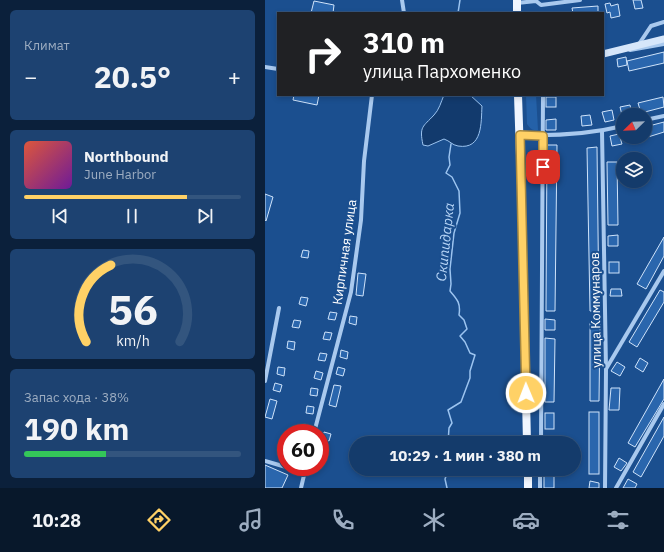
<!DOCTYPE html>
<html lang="ru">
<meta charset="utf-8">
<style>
body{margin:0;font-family:"IBM Plex Sans",sans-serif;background:#1d4271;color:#f1f3f6;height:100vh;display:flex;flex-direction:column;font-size:15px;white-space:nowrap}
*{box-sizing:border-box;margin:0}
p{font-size:13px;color:#9dadc1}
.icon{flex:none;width:22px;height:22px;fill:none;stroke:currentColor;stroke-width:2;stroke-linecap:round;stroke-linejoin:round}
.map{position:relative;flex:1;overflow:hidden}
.panel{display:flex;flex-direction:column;gap:10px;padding:10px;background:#0b203b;width:265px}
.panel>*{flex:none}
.hud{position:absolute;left:12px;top:12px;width:327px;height:84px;border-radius:0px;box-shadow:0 2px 6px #0003,0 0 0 1px #33557e;background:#202124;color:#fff;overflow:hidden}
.needle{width:26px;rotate:247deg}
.controls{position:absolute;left:351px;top:108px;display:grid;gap:8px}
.controls a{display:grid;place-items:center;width:36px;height:36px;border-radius:50%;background:#143b6b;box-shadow:0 2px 6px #0003,0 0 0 1px #33557e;font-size:20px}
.speed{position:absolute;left:12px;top:424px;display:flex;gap:8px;font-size:20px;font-weight:700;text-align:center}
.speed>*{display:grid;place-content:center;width:52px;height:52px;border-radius:50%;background:#143b6b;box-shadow:0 2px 6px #0003,0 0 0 1px #33557e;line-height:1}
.speed .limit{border:6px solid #d22;background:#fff;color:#111}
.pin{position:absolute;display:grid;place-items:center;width:34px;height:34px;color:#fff;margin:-17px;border-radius:8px;box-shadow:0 2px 6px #0006}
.me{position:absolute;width:44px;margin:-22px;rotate:359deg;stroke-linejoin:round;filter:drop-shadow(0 0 3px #0008)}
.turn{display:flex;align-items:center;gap:14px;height:84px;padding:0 20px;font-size:18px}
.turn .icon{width:52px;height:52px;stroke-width:2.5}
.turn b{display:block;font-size:28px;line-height:34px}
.big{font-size:30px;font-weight:800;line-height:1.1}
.panel .widget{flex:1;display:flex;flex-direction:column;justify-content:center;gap:6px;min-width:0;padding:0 14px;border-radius:6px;background:#1d4271}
.panel .dial{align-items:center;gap:0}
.dial svg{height:104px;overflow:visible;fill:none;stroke:#33557e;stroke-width:7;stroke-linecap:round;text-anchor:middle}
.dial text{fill:#f1f3f6;stroke:none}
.song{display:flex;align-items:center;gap:12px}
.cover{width:48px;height:48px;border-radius:6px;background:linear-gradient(135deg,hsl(10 70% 55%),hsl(280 70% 35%))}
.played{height:4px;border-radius:2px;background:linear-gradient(90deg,#ffd166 75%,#33557e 75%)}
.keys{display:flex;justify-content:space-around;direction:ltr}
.heat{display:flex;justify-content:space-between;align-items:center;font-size:22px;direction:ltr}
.charge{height:6px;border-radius:3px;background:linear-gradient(90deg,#34c759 38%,#33557e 0)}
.trip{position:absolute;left:84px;top:436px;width:232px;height:40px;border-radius:20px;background:#143b6b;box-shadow:0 2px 6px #0003,0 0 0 1px #33557e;font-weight:800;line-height:40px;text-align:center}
.dock{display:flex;height:64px;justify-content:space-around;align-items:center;background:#08182b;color:#9dadc1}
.dock .icon{width:28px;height:28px}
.dock .current{color:#ffd166}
.dock b{font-size:18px;color:#f1f3f6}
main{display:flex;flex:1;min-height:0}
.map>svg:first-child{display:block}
</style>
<main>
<section class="panel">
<div class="widget"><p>Климат</p>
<div class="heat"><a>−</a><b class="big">20.5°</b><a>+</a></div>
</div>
<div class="widget">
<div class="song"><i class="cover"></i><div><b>Northbound</b><p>June Harbor</p></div></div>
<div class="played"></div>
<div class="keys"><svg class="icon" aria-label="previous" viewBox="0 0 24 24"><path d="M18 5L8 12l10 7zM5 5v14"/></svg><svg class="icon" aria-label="pause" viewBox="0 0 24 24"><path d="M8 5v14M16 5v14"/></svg><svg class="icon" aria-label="next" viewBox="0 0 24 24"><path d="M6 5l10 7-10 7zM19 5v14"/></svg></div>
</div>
<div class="widget dial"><svg viewBox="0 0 100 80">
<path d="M14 69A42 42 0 1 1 86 69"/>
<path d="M14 69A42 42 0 0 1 33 10" stroke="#ffd166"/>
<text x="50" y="56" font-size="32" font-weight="700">56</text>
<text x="50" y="72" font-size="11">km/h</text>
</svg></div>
<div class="widget"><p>Запас хода · 38%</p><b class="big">190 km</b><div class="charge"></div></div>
</section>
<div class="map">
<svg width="399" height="488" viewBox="0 0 399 488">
<rect width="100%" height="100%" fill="#1b4f8f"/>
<path fill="#2461a8" d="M261 95H271L273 130C267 131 265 128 262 124Z"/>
<path fill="#123a6d" stroke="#9cc4f0" d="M179 95H205L217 106C216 122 218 150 193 146 187 145 185 141 179 139L163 146 158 145C154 126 158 127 169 115 174 110 176 102 179 95Z"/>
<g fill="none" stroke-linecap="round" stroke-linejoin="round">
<g stroke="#9cc4f0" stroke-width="1.5">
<polyline points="193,13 195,0"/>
<path d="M183 443 184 428 187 423 183 410 196 402 205 378V371L210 355 205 353 200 342 195 336 202 329 199 320 194 315C196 303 192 299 185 291L186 284 185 269 189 233 195 213 194 191 187 177 181 173 185 165 184 157 186 144"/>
<polyline points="182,488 180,479 183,471 183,469"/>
</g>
</g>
<g fill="#2a66ad" stroke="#cfe3fa">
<polygon points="368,0 376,0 378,8 370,9"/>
<polygon points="49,1 69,5 68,13 46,13"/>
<polygon points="345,3 346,6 353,4 355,16 346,18 345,12 342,13 340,4"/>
<polygon points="333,6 333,13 308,13 307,8"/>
<polygon points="399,52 399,63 364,71 362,61"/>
<polygon points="361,57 362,65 353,67 352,59"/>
<polygon points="29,95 54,95 52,105 28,100"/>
<rect x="281" y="97" width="10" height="10"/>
<polygon points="398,97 399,107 376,113 373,103"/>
<polygon points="365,105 367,115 357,115 355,107"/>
<polygon points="347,110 349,120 340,122 337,112"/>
<polygon points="325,115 327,125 317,126 316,116"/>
<polygon points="291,119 291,130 281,130 281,120"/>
<polygon points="399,122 399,132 383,137 380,127"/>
<polygon points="354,134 357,144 347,146 345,136"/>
<polygon points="282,145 292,145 290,311 281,311"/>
<polygon points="332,147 334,311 325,311 322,148"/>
<polygon points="342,162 352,162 353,225 343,225"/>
<polygon points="0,194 8,197 1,221 0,220"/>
<polygon points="353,235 353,246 343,246 343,236"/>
<polygon points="399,237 399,256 381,289 372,284"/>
<polygon points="38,250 44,251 43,258 36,257"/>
<rect x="344" y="262" width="10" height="11"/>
<polygon points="74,272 81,273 80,280 73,279"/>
<polygon points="93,273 101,274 98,296 91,295"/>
<polygon points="346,289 356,289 357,296 345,296"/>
<polygon points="395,290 399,292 399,302 372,347 364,342"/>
<polygon points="36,297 43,298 41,306 34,304"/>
<polygon points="65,312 72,313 70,320 63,319"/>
<polygon points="85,316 92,317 91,325 84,323"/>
<polygon points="280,319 290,320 290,330 280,330"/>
<polygon points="29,320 36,321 34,328 27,327"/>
<polygon points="325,323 335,323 334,401 325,401"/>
<polygon points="60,332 67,333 65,340 58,339"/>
<polygon points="280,338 290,339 289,402 280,402"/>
<polygon points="23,341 30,342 29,350 22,348"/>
<polygon points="76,350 83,352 82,359 75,357"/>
<polygon points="55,353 62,354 60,361 53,360"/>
<polygon points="375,358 383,363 378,372 370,367"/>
<polygon points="352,362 360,367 355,376 346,371"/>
<polygon points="13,367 20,368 19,376 12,374"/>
<polygon points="73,367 80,369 78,376 71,374"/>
<polygon points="51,371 58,373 56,380 49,378"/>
<polygon points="399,379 399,399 370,447 363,443"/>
<polygon points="10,383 17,385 15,392 8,390"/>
<polygon points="69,385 76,386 71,407 64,405"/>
<polygon points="46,388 53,389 52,396 45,395"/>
<polygon points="346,388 355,388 354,410 344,410"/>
<polygon points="5,399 12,401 7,419 0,417"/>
<polygon points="42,406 49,407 48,414 41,413"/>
<rect x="324" y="412" width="10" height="62"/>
<rect x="280" y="413" width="9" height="16"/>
<polygon points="399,417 399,436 376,477 368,472"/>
<polygon points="38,424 45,425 44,432 36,431"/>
<polygon points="59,432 66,434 64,441 57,439"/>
<polygon points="354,458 362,463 356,471 349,467"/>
<polygon points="0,465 23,475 17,488 0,488"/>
<rect x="279" y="469" width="10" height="19"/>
<polygon points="363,479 372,484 370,488 358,488"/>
<polygon points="325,481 334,483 334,488 324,488"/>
</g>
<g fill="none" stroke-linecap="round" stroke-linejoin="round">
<g stroke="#a9c9ee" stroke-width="4">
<polyline points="137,0 139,13"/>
<polyline points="252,3 271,1 276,5 315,0"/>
<polyline points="374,44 386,26 399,22"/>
<polyline points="365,50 399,44"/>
<polyline points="0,67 13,69"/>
<polyline points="380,120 399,116"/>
<polyline points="337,131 341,369 340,488"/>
<path d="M255 135C289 136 325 134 358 126"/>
<polyline points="341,369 399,271"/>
<polyline points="0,381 14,308"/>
<polyline points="49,433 86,292 96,220 99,161 107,95"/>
<polyline points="276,443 278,95"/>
<polyline points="0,461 21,467"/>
<polyline points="23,467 40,471 41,467"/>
<polyline points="36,488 40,471"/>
<polyline points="275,488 275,469"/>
<polyline points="351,488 399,404"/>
</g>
<polyline stroke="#d6e6fa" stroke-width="7" points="338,54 399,39"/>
<g stroke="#f0f6ff" stroke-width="8">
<polyline points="252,0 252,13"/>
<polyline points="253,95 257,215 262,443"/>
<polyline points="263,469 263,488"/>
</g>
</g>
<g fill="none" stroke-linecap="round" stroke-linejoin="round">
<g stroke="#a68842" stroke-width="10">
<polyline id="route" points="261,393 255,135 278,136 278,167"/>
</g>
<use href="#route" stroke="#ffd166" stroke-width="7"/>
</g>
<g text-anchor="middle" stroke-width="4" stroke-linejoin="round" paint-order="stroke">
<g font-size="13" fill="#fff" stroke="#1b4f8f">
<text transform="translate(79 252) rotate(-82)" y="5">Кирпичная улица</text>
<text transform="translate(330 310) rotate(-91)" y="5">улица Коммунаров</text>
</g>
<g font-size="14" font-style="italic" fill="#b5d3f5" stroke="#1b4f8f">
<text transform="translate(180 242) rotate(-84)" y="5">Скипидарка</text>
</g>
</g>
</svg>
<div class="controls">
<a><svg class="needle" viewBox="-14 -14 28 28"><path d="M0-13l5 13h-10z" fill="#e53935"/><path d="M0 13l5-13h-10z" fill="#9dadc1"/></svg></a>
<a><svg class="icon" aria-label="layers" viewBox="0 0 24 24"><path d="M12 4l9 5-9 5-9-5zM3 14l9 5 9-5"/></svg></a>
</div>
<div class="speed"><div class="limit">60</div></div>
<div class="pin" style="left:278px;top:167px;background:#d93025"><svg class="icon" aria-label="arrive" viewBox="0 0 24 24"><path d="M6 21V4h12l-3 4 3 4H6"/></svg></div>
<svg class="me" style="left:261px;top:393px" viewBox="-20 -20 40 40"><circle r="17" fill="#ffd166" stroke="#fff" stroke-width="3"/><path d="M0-11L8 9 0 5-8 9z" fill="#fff"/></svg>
<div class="trip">10:29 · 1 мин · 380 m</div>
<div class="hud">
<div class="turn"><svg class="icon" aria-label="right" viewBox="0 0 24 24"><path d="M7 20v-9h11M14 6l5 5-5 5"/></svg><div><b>310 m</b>улица Пархоменко</div></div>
</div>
</div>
</main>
<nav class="dock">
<b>10:28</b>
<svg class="icon current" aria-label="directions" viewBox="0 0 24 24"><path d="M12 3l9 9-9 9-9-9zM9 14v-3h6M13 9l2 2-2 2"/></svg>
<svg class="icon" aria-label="music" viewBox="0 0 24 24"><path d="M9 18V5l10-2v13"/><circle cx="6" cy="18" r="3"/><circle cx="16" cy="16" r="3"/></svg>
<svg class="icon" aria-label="phone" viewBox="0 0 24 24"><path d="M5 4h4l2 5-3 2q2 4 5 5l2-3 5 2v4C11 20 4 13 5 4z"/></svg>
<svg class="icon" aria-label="climate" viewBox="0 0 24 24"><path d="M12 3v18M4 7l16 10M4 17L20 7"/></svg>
<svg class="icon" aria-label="car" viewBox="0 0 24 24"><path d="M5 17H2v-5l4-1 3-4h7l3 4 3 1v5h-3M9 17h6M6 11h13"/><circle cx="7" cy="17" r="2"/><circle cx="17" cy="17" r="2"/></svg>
<svg class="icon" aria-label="filters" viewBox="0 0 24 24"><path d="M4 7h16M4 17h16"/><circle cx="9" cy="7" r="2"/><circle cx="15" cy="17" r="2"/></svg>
</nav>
